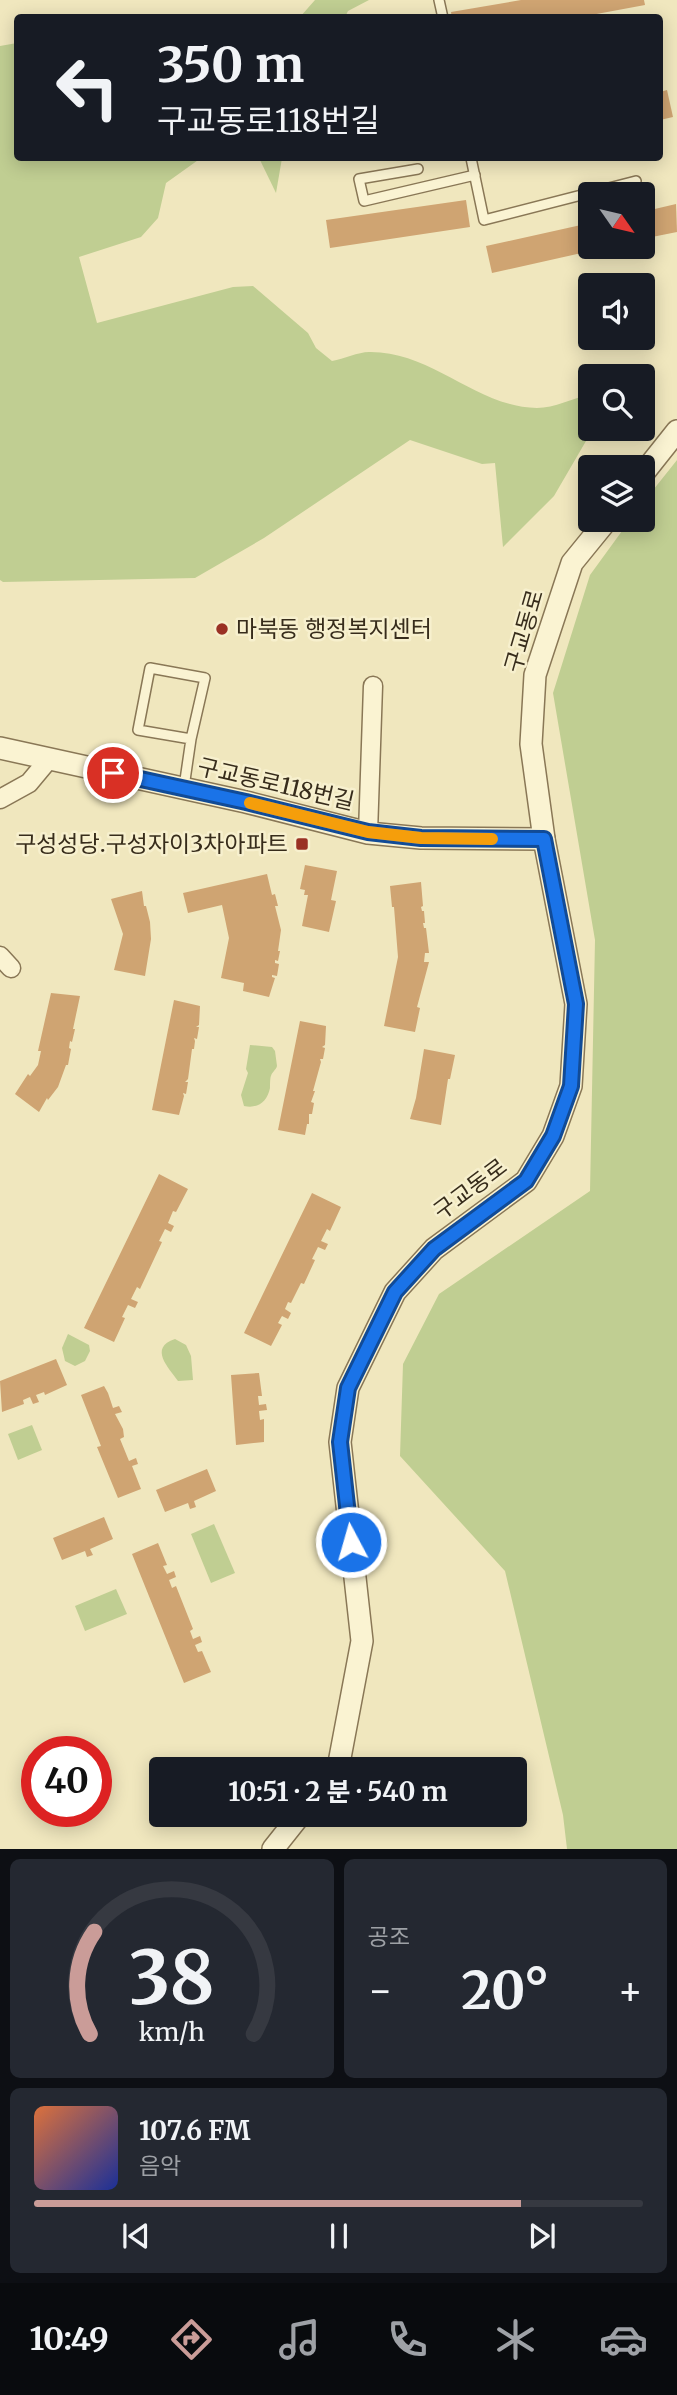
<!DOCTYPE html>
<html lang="ko">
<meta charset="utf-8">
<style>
body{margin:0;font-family:Merriweather,"Noto Sans KR",serif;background:#242831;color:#f1f3f6;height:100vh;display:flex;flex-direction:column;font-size:26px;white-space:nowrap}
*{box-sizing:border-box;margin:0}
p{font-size:23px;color:#9ea1a6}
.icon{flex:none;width:38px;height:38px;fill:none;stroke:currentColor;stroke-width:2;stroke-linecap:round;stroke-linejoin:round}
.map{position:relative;height:1849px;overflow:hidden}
.drawer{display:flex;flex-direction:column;gap:10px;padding:10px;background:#0d0f14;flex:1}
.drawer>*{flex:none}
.guide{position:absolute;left:14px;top:14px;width:649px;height:147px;border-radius:7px;box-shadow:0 4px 18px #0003;background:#171b24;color:#f1f3f6;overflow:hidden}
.needle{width:46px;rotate:124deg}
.tools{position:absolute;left:578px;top:182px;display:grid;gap:14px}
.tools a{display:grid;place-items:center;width:77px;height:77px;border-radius:7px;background:#171b24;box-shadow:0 4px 18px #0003;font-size:35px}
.speed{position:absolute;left:21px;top:1736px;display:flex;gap:14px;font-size:35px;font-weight:700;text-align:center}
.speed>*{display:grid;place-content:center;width:91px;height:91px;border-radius:50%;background:#171b24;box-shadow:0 4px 18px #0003;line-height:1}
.speed .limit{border:10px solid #d22;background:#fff;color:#111}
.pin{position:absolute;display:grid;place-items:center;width:60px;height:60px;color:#fff;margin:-30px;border:4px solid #fff;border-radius:50%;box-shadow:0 2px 7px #0007}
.me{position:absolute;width:77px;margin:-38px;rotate:354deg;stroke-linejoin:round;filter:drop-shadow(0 0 5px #0008)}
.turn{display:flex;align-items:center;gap:24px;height:147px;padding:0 28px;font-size:32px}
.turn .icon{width:91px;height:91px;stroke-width:2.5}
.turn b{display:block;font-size:49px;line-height:60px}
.big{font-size:52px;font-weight:700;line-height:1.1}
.drawer .widget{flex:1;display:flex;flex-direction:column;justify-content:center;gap:10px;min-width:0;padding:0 24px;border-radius:10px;background:#242831}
.drawer .dial{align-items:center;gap:0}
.dial svg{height:182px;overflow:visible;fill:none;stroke:#363941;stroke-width:7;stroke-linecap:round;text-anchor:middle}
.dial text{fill:#f1f3f6;stroke:none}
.song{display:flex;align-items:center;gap:21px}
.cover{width:84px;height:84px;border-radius:10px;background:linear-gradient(135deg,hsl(20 70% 55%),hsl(230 70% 35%))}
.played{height:7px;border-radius:4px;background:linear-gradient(90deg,#ca9c98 80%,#363941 80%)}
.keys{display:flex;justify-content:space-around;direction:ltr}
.heat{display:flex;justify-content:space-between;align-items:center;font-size:38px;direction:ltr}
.drawer .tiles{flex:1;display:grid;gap:10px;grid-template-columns:1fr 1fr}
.widget:last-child{grid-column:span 2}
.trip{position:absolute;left:149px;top:1757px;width:378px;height:70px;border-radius:7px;background:#171b24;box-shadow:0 4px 18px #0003;font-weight:700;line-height:70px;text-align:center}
.menu{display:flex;height:112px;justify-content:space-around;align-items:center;background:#090b0e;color:#9ea1a6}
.menu .icon{width:49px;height:49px}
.menu .current{color:#ca9c98}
.menu b{font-size:32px;color:#f1f3f6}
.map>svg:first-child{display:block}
</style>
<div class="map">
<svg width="677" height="1849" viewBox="0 0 677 1849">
<rect width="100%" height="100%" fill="#f0e7be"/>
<g fill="#c0ce92">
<polygon points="315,0 369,0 348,11 345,17 300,17"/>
<path d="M17 43 18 158H201L166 183 158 218 141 237 79 257 97 323 233 287 253 286 308 333 316 348 332 361C344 359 358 352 369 352 432 351 476 407 537 408 554 408 574 398 590 394V429H593L554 496 503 547 495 463 482 464 410 440 264 538 195 578 3 582 0 580V46Z"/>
<polygon points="259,158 282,158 276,193"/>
<polygon points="677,460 677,1849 567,1849 563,1815 505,1571 400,1456 403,1364 439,1294 590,1191 595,940 553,693 590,575 630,520 642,520 642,504"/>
<path d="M250 1045 272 1047 275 1051 277 1066C276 1070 272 1072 271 1076 270 1077 270 1087 270 1088 267 1102 258 1109 244 1106L241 1095 248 1073 246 1069Z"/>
<polygon points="68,1334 89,1345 90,1351 85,1361 75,1366 65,1361 62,1348"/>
<path d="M175 1339 186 1345 191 1356 193 1380 178 1381C169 1368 148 1348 175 1339Z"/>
<polygon points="32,1425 42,1450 18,1460 8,1434"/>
<polygon points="214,1524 235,1573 211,1583 191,1534"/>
<polygon points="116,1589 127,1614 85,1631 75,1606"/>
</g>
<g fill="#cfa472">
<polygon points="521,0 644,0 645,5 575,18 452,18 451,12"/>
<polygon points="667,90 673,117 660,120 660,92"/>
<polygon points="466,200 470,227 330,248 326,220"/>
<polygon points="676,204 677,232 642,239 642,212"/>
<polygon points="590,223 590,247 604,248 492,273 486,246"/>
<polygon points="305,865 337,871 331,900 336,901 329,932 302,926 308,895 304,895 305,890 300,889"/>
<polygon points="267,874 272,895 275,894 278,906 275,906 281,930 278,951 280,951 278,961 275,960 275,963 279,964 277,976 272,975 272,977 275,978 269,997 243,991 244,983 221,978 229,938 222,905 188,913 183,893"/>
<polygon points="421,882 423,906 421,907 422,911 424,911 425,923 423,923 424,928 426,928 429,953 425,953 424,962 429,962 417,1007 420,1008 415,1032 384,1026 398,957 394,907 392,907 390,886"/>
<polygon points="142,891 144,906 146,906 150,922 151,939 145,976 114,970 123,934 111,899"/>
<polygon points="51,993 80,996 73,1029 75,1029 72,1042 70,1041 69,1048 71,1049 68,1065 66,1065 58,1087 48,1100 47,1098 39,1112 15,1094 28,1074 30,1076 38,1065 41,1051 38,1051"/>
<polygon points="174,1000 200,1006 199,1025 196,1027 199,1027 197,1039 194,1038 195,1041 194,1049 192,1049 188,1079 185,1082 188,1082 186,1094 183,1093 184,1096 179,1115 152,1110"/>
<polygon points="300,1021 326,1026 325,1045 322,1047 325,1048 323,1059 320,1059 321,1062 313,1091 315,1091 311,1102 314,1103 312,1114 309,1114 309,1124 307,1124 305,1135 278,1130"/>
<polygon points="424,1049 455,1055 450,1079 448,1079 441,1125 410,1119 416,1098"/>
<polygon points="159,1174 188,1189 176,1212 173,1211 168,1223 174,1226 171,1232 165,1229 159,1241 162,1242 140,1289 137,1287 131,1299 138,1302 135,1308 128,1305 122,1317 125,1318 114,1342 84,1328"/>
<polygon points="312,1193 341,1207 330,1231 327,1229 321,1241 328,1244 325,1250 318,1247 312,1259 315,1260 304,1284 301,1283 291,1303 288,1302 285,1309 291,1313 288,1319 282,1316 278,1323 282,1325 271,1346 244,1333"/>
<polygon points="56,1359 67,1385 45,1395 44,1392 36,1395 39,1402 33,1404 30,1397 23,1400 24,1404 2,1412 0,1381"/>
<polygon points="259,1373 262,1396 258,1396 259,1405 266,1404 267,1410 259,1411 260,1420 264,1419 264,1442 236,1445 231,1375"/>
<polygon points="104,1386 108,1393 113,1408 119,1406 122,1412 115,1414 123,1429 124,1437 120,1439 129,1461 136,1458 138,1464 132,1466 141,1489 118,1498 97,1447 101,1446 81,1395"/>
<polygon points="207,1469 216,1491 194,1501 196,1507 190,1509 188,1503 165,1512 156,1490"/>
<polygon points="104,1517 113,1539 90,1549 93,1555 87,1557 85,1551 62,1560 53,1538"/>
<polygon points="158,1543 167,1565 163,1566 167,1574 174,1571 176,1577 169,1580 172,1588 176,1586 193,1629 190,1631 193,1639 200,1636 202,1642 195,1645 198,1652 202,1651 211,1672 184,1683 132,1554"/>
</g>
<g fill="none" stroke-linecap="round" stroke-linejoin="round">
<g stroke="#897756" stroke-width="12">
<g id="service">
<polyline points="439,0 443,18"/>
<polyline points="471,158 484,220 636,181"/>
<polyline points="418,169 359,179 364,201 475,175"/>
<polyline points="184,787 191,739 205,678 150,668 138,730 191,739"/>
</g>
</g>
<g stroke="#897756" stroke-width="21">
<g id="minor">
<polyline points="0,799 29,783 49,759"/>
<polyline points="368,833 373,686"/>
<polyline points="0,956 11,968"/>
</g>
</g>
<g stroke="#897756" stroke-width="24">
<g id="tertiary">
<polyline points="642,475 677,431"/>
<polyline points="0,748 246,802 368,833 421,838 544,839"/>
<polyline points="335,1769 339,1763 362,1641 340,1442 348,1388 395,1292 434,1249 526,1181 553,1136 571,1086 576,1004 544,839 531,744 535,675 572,563 607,520"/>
<polyline points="273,1849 300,1815"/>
</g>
</g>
<use href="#service" stroke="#faf3d2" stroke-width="9"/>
<use href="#minor" stroke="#faf3d2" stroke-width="18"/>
<use href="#tertiary" stroke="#faf3d2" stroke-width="21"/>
</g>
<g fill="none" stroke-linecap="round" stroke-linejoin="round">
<g stroke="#114b97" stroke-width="18">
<polyline id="route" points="113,773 246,802 368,832 421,838 544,839 576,1004 571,1086 553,1136 526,1181 434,1249 395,1292 348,1388 340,1442 351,1542"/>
</g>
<use href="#route" stroke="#1a73e8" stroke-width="12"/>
<polyline stroke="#f59e0b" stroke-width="12" points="250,803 368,832 421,838 492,839"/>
</g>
<g fill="#9a3124" stroke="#f7f0ce" stroke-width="2.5">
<circle cx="222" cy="629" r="7"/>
<rect x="295" y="837" width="14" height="14" rx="3.5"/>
</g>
<g text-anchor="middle" stroke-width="5" stroke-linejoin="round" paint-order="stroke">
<g font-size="23" fill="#372c1b" stroke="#f7f0ce" text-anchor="start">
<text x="236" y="637">마북동 행정복지센터</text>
<text x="288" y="852" text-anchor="end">구성성당.구성자이3차아파트</text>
</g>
<g font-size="23" fill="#372c1b" stroke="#f7f0ce">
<text transform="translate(524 631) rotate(-74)" y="8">구교동로</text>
<text transform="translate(276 784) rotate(13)" y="8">구교동로118번길</text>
<text transform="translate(470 1189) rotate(-37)" y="8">구교동로</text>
</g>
</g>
</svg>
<div class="tools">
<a><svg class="needle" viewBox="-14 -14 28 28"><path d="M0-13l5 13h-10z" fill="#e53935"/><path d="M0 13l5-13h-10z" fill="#9ea1a6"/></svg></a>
<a><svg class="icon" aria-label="sound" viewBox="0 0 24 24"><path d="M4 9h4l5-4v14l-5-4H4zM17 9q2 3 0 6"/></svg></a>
<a><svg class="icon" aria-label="search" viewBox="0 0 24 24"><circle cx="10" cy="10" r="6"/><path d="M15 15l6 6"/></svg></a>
<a><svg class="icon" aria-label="layers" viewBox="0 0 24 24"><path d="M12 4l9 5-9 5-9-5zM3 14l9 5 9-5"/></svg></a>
</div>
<div class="speed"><div class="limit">40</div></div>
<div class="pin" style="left:113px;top:773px;background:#d93025"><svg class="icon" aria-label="arrive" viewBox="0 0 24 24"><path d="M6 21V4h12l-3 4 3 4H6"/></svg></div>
<svg class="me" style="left:351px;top:1542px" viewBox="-20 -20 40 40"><circle r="17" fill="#1a73e8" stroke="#fff" stroke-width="3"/><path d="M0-11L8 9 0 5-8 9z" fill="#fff"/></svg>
<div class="trip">10:51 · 2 분 · 540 m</div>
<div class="guide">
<div class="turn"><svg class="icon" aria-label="left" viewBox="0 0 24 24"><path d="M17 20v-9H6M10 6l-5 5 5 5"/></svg><div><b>350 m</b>구교동로118번길</div></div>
</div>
</div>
<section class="drawer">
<div class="tiles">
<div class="widget dial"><svg viewBox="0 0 100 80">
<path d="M14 69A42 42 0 1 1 86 69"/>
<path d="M14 69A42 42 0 0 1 16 24" stroke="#ca9c98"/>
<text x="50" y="56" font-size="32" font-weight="700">38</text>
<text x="50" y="72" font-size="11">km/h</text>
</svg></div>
<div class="widget"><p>공조</p>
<div class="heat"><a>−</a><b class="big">20°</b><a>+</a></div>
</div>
<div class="widget">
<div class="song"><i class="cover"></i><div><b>107.6 FM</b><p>음악</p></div></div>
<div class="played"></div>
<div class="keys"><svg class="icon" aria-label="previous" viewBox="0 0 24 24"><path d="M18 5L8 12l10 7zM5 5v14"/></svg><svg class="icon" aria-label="pause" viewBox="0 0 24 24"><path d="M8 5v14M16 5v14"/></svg><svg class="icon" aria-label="next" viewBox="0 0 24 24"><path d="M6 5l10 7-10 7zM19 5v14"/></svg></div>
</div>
</div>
</section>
<nav class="menu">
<b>10:49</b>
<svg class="icon current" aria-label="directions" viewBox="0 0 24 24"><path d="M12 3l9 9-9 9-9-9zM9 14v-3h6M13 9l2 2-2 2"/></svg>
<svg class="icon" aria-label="music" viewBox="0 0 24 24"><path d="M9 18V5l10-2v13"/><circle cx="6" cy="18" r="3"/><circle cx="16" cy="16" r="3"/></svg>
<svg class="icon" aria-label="phone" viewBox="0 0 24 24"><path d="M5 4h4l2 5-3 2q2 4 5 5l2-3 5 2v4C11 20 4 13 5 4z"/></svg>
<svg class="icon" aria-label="climate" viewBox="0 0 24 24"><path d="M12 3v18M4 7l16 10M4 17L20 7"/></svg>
<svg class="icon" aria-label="car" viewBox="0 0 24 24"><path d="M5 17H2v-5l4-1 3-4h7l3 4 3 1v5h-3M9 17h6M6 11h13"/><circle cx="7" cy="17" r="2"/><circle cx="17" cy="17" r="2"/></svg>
</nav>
